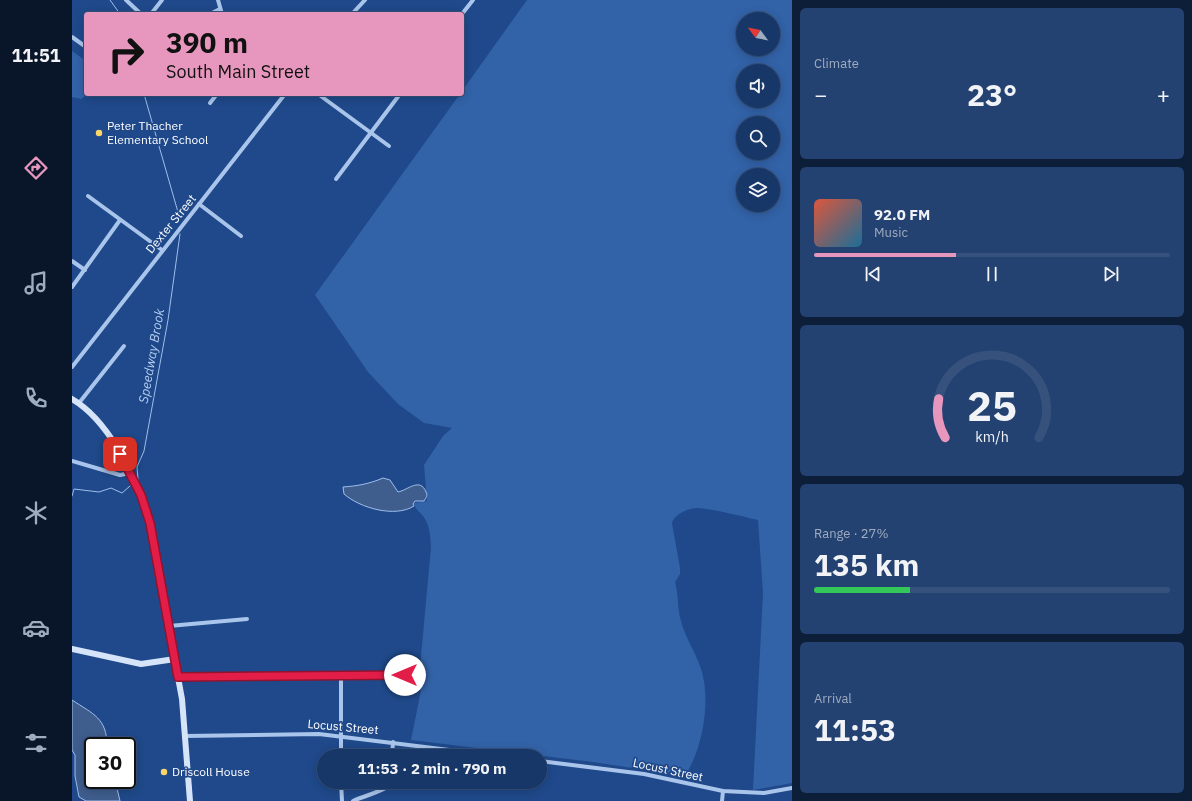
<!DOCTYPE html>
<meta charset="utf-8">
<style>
body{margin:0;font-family:"IBM Plex Sans",sans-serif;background:#244271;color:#f1f3f6;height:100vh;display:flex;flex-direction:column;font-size:15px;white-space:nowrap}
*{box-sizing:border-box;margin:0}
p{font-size:13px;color:#9eacc0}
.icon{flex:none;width:22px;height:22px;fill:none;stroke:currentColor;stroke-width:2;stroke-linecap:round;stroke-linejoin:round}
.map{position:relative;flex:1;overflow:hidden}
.sheet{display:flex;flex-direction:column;gap:8px;padding:8px;background:#0d1e39;width:400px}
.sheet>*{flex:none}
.hud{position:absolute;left:12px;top:12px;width:380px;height:84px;border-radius:4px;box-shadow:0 2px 10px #0003,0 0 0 1px #36517c;background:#e797bd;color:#111;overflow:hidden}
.needle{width:26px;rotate:302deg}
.controls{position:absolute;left:664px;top:12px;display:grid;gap:8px}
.controls a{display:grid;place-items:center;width:44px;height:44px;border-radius:50%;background:#173768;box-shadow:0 2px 10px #0003,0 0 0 1px #36517c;font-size:20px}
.speed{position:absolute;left:12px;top:737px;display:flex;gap:8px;font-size:20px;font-weight:700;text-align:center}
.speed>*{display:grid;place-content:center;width:52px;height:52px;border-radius:50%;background:#173768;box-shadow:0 2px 10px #0003,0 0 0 1px #36517c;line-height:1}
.speed .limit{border:2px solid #111;border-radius:6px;background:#fff;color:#111}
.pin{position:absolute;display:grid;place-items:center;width:34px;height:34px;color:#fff;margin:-17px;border-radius:8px;box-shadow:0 2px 6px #0006}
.me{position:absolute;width:44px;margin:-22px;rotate:270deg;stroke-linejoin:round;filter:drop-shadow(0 0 3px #0008)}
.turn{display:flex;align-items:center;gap:14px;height:84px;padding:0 16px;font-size:18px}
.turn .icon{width:52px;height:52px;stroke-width:2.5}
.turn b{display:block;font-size:28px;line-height:34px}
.big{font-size:30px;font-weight:800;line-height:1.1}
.sheet .card{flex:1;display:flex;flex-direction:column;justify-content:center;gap:6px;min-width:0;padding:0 14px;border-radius:6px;background:#244271}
.sheet .dial{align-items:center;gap:0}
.dial svg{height:104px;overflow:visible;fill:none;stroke:#36517c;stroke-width:7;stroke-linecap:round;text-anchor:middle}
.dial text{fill:#f1f3f6;stroke:none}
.song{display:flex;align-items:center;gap:12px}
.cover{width:48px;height:48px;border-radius:6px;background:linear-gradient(135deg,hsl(10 70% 55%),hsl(200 70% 35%))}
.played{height:4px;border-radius:2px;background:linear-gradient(90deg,#e797bd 40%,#36517c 40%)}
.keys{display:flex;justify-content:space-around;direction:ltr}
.heat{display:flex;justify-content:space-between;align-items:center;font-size:22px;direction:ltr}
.charge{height:6px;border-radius:3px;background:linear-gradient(90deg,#34c759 27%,#36517c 0)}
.trip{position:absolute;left:245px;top:749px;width:230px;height:40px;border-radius:20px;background:#173768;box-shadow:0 2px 10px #0003,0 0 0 1px #36517c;font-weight:800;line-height:40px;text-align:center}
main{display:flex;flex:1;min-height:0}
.dock{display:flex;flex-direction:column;width:72px;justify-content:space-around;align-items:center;background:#09162a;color:#9eacc0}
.dock .icon{width:28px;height:28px}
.dock .current{color:#e797bd}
.dock b{font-size:18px;color:#f1f3f6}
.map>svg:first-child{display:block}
</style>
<main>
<nav class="dock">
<b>11:51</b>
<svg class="icon current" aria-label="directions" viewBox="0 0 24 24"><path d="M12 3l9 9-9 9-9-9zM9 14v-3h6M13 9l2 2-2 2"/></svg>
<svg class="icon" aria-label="music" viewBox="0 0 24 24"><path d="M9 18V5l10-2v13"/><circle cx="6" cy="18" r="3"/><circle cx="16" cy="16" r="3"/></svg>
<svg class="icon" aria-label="phone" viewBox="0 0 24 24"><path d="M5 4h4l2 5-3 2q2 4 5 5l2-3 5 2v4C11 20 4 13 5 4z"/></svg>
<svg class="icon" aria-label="climate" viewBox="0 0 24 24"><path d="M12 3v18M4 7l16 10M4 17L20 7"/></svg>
<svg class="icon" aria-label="car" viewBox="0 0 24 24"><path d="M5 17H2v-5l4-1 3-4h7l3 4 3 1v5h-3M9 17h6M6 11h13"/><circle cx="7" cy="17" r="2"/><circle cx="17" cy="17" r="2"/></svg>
<svg class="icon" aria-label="filters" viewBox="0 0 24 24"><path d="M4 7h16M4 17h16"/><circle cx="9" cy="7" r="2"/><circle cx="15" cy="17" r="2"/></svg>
</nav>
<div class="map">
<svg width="720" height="801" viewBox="0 0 720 801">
<rect width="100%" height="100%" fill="#1f498a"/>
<g fill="#3262a7" fill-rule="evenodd">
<path d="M455 0H720V783L681 790 691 593 686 520C668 516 643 509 625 508 616 508 602 515 600 523L608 568V574L603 582C607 596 605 608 609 621 613 637 623 651 628 666 640 698 631 748 613 776L521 762 339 740 349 690 331 686 333 679 347 678 359 547C358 535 358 525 351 516 347 511 343 509 342 503L355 501 352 465 371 436 380 428 352 423 326 404 296 372 243 295 388 94H390V91ZM671 19H701V49H671ZM671 71H701V101H671ZM671 123H701V153H671ZM671 175H701V205H671Z"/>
<polygon points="0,51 14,61 14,94 16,94 9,99 0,97"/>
</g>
<g fill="#3f5d8d" stroke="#9ebfed">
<path d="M311 478 318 480 326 492C336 490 348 477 354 492 356 495 354 498 352 501H343L341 504 342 506C323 518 288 508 272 494L271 487C285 486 297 484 311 478Z"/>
<path d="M0 700C21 714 35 718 35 746H21V780H43L48 801H14L7 797 3 776V755L0 750Z"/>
</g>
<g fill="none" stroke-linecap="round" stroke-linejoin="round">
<g stroke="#9ebfed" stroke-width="1">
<polyline points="38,0 48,14"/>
<polyline points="72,94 108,219"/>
<polyline points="66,479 65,467 72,451 96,320 108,234"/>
<polyline points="0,496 2,489 27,492 39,488 50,493 58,486"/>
</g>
<g stroke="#aac5eb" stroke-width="4">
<polyline points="54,0 69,14"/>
<polyline points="146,0 150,14"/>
<polyline points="79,14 90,0"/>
<polyline points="138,14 148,9"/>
<polyline points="280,14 293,0"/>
<polyline points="390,14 401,0"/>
<polyline points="0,37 14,47"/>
<polyline points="246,94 317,146"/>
<polyline points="138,103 145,94"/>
<polyline points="264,179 328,94"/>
<polyline points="16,196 90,250"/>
<polyline points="127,204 169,236"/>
<polyline points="0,261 13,270"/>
<polyline points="0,287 48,220"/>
<polyline points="0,367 213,94"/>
<polyline points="7,403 52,346"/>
<polyline points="0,461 48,475 58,473"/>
<polyline points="97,626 175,619"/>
<polyline points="269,675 269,756"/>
<polyline points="106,677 333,675"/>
<polyline points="113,736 247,734 426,756"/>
<polyline points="320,756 321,742"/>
<polyline points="468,761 572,774 651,791 692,793 720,788"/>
<polyline points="269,782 270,801"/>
<path d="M281 801C291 796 316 791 319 782"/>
<polyline points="650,801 651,791"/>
</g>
<g stroke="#d6e4f9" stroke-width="6">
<path d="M0 399C35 419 61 472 75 510L110 699 118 801"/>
<polyline points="0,649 69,664 103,659"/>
</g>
</g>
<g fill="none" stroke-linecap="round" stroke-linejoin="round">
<g stroke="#92132f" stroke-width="10">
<polyline id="route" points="48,454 69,495 78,523 106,677 333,675"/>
</g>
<use href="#route" stroke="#e11d48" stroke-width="7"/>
</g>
<g fill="#fad66a" stroke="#1f498a" stroke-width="1.5">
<circle cx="27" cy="133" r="4"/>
<circle cx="92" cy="772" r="4"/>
</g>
<g text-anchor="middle" stroke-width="3.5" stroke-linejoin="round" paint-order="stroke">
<g font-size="12" fill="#fff" stroke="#1f498a" text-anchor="start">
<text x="35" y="130">Peter Thacher<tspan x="35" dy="14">Elementary School</tspan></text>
<text x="100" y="776">Driscoll House</text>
</g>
<g font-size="12" fill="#fff" stroke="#1f498a">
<text transform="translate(99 224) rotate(-51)" y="4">Dexter Street</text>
<text transform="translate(271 727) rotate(5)" y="4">Locust Street</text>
<text transform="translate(596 770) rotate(12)" y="4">Locust Street</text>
</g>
<g font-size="13" font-style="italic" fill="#b6cff3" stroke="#1f498a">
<text transform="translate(79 356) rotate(-80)" y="5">Speedway Brook</text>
</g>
</g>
</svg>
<div class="controls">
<a><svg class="needle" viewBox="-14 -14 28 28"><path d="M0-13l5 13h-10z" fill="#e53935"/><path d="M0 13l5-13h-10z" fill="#9eacc0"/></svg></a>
<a><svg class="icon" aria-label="sound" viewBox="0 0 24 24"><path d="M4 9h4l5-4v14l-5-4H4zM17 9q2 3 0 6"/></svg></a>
<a><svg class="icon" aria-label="search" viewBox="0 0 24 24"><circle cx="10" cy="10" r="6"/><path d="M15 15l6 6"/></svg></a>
<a><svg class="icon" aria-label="layers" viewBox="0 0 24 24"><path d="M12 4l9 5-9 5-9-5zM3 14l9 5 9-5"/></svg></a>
</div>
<div class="speed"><div class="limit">30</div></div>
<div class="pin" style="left:48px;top:454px;background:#d93025"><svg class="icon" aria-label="arrive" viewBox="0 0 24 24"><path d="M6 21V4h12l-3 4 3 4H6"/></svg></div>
<svg class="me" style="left:333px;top:675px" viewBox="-20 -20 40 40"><circle r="19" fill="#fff"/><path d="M0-13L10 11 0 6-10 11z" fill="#e11d48"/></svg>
<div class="trip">11:53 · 2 min · 790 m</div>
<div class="hud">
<div class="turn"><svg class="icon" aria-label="right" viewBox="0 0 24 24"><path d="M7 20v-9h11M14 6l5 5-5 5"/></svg><div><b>390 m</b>South Main Street</div></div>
</div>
</div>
<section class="sheet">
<div class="card"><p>Climate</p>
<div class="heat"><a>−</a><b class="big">23°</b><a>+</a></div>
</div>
<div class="card">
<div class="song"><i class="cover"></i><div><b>92.0 FM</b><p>Music</p></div></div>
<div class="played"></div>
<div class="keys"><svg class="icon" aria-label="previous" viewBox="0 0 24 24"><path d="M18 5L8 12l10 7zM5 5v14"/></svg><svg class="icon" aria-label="pause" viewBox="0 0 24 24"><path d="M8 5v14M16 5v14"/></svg><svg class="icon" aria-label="next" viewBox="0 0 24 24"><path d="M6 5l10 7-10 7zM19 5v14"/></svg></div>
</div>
<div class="card dial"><svg viewBox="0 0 100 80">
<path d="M14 69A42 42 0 1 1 86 69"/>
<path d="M14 69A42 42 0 0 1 9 39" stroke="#e797bd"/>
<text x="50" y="56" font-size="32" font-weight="700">25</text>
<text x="50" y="72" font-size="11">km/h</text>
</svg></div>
<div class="card"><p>Range · 27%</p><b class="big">135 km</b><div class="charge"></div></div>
<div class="card"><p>Arrival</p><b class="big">11:53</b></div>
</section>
</main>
